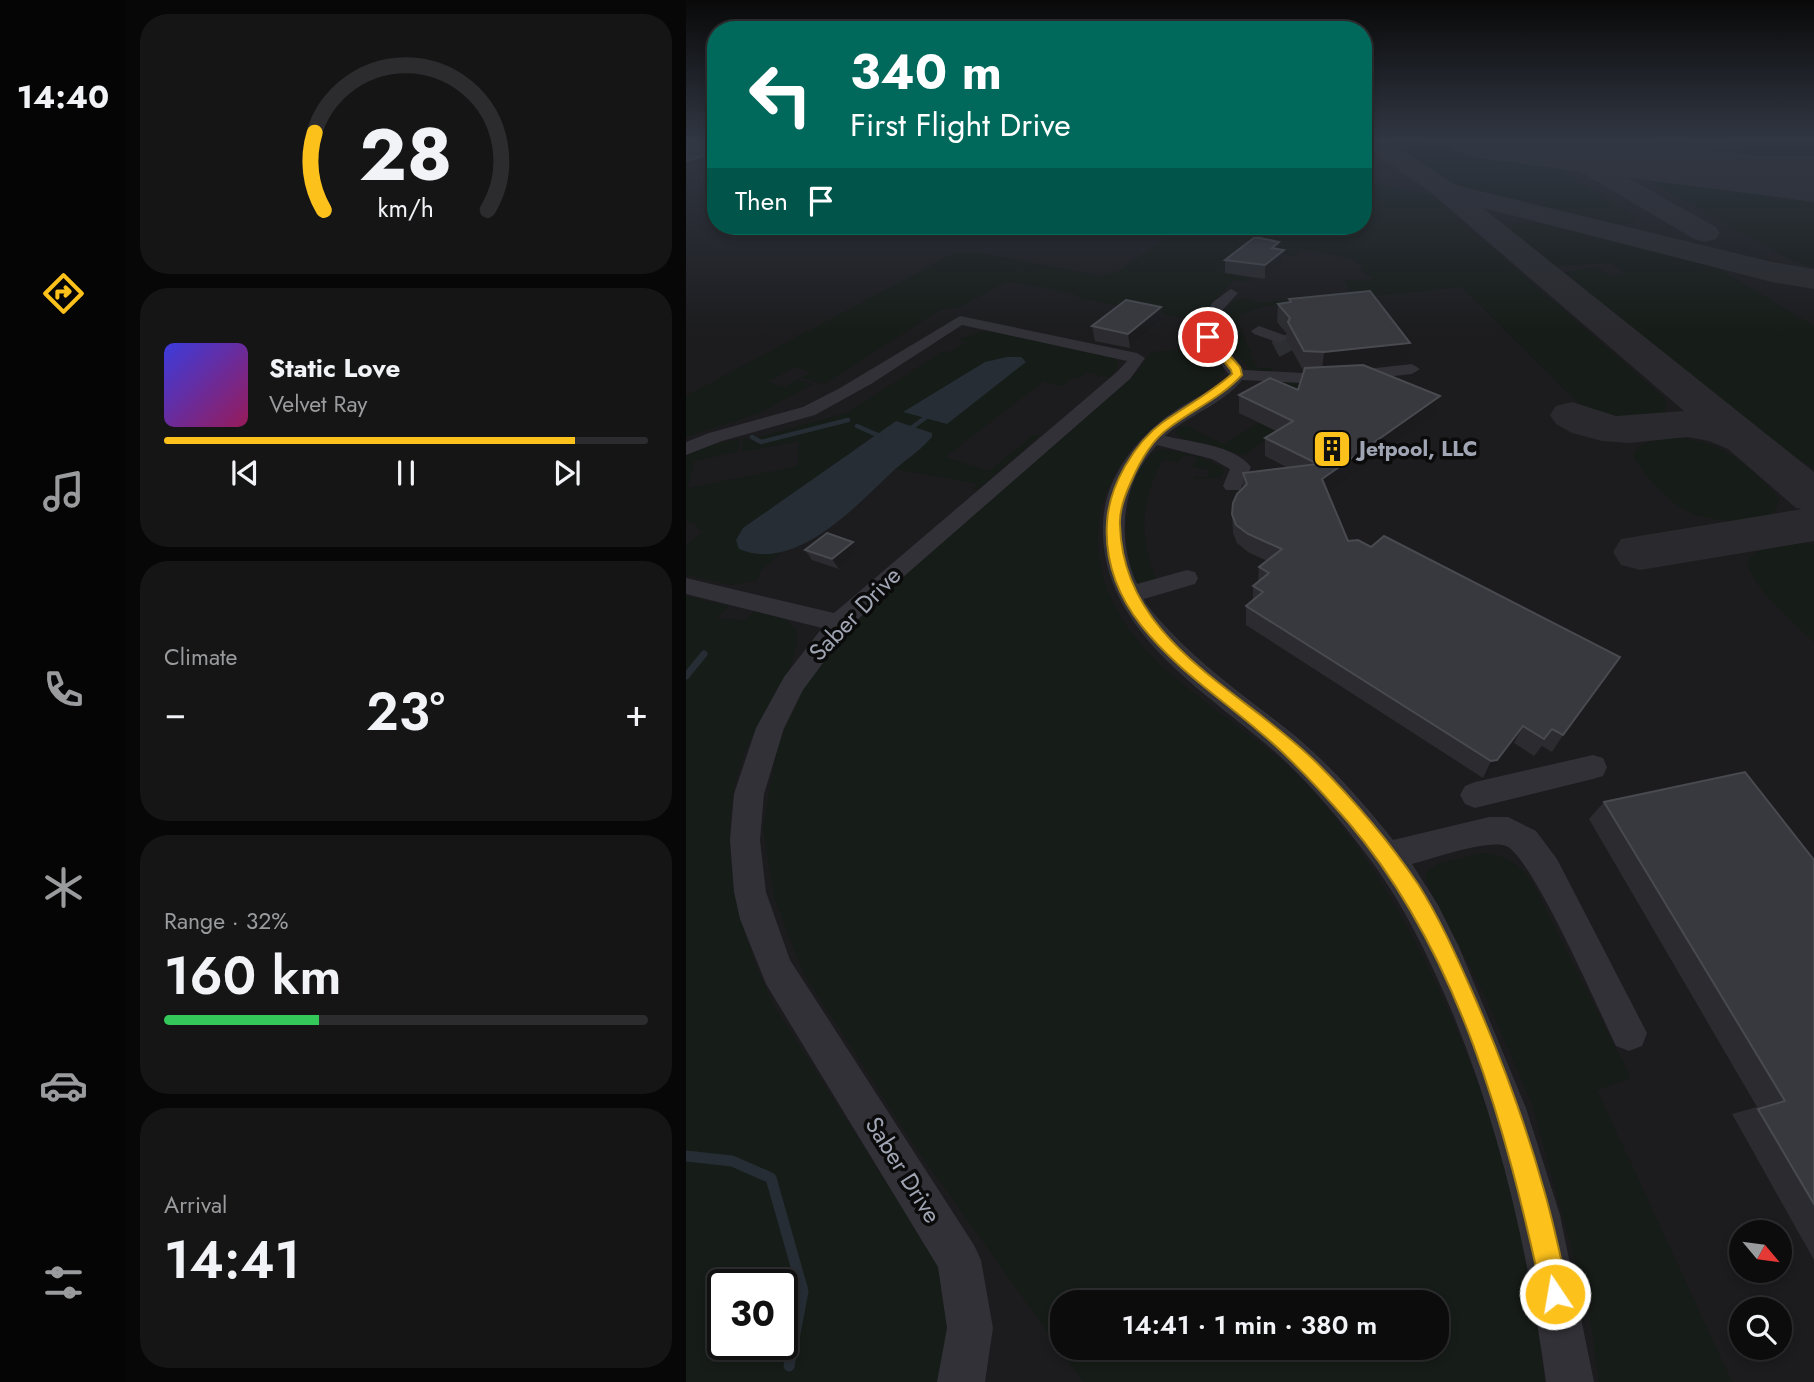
<!DOCTYPE html>
<meta charset="utf-8">
<style>
body{margin:0;font-family:Jost,sans-serif;background:#151516;color:#f1f3f6;height:100vh;display:flex;flex-direction:column;font-size:26px;white-space:nowrap}
*{box-sizing:border-box;margin:0}
p{font-size:23px;color:#9a9b9d}
.icon{flex:none;width:38px;height:38px;fill:none;stroke:currentColor;stroke-width:2;stroke-linecap:round;stroke-linejoin:round}
.map{position:relative;flex:1;overflow:hidden}
.details{display:flex;flex-direction:column;gap:14px;padding:14px;background:#070707;width:560px}
.details>*{flex:none}
.banner{position:absolute;left:21px;top:21px;width:665px;height:214px;border-radius:28px;box-shadow:0 4px 10px #0003,0 0 0 2px #2c2c2e;background:#00695c;color:#fff;overflow:hidden}
.needle{width:46px;rotate:119deg}
.fabs{position:absolute;left:1043px;top:1220px;display:grid;gap:14px}
.fabs a{display:grid;place-items:center;width:63px;height:63px;border-radius:50%;background:#0c0c0d;box-shadow:0 4px 10px #0003,0 0 0 2px #2c2c2e;font-size:35px}
.speed{position:absolute;left:21px;top:1269px;display:flex;gap:14px;font-size:35px;font-weight:700;text-align:center}
.speed>*{display:grid;place-content:center;width:91px;height:91px;border-radius:50%;background:#0c0c0d;box-shadow:0 4px 10px #0003,0 0 0 2px #2c2c2e;line-height:1}
.speed .limit{border:4px solid #111;border-radius:10px;background:#fff;color:#111}
.pin{position:absolute;display:grid;place-items:center;width:60px;height:60px;color:#fff;margin:-30px;border:4px solid #fff;border-radius:50%;box-shadow:0 2px 7px #0007}
.me{position:absolute;width:77px;margin:-38px;rotate:348deg;stroke-linejoin:round;filter:drop-shadow(0 0 5px #0008)}
.turn{display:flex;align-items:center;gap:24px;height:147px;padding:0 28px;font-size:32px}
.turn .icon{width:91px;height:91px;stroke-width:2.5}
.turn b{display:block;font-size:49px;line-height:60px}
.then{display:flex;align-items:center;height:66px;padding:0 28px;background:#0003;gap:14px;font-size:26px}
.big{font-size:52px;font-weight:600;line-height:1.1}
.details .card{flex:1;display:flex;flex-direction:column;justify-content:center;gap:10px;min-width:0;padding:0 24px;border-radius:28px;background:#151516}
.details .dial{align-items:center;gap:0}
.dial svg{height:182px;overflow:visible;fill:none;stroke:#2c2c2e;stroke-width:7;stroke-linecap:round;text-anchor:middle}
.dial text{fill:#f1f3f6;stroke:none}
.song{display:flex;align-items:center;gap:21px}
.cover{width:84px;height:84px;border-radius:10px;background:linear-gradient(135deg,hsl(240 70% 55%),hsl(330 70% 35%))}
.played{height:7px;border-radius:4px;background:linear-gradient(90deg,#fdc11c 85%,#2c2c2e 85%)}
.keys{display:flex;justify-content:space-around;direction:ltr}
.heat{display:flex;justify-content:space-between;align-items:center;font-size:38px;direction:ltr}
.charge{height:10px;border-radius:5px;background:linear-gradient(90deg,#34c759 32%,#2c2c2e 0)}
.trip{position:absolute;left:364px;top:1290px;width:399px;height:70px;border-radius:28px;background:#0c0c0d;box-shadow:0 4px 10px #0003,0 0 0 2px #2c2c2e;font-weight:600;line-height:70px;text-align:center}
main{display:flex;flex:1;min-height:0}
.dock{display:flex;flex-direction:column;width:126px;justify-content:space-around;align-items:center;background:#050505;color:#9a9b9d}
.dock .icon{width:49px;height:49px}
.dock .selected{color:#fdc11c}
.dock b{font-size:32px;color:#f1f3f6}
.map>svg:first-child{display:block}
</style>
<main>
<nav class="dock">
<b>14:40</b>
<svg class="icon selected" aria-label="directions" viewBox="0 0 24 24"><path d="M12 3l9 9-9 9-9-9zM9 14v-3h6M13 9l2 2-2 2"/></svg>
<svg class="icon" aria-label="music" viewBox="0 0 24 24"><path d="M9 18V5l10-2v13"/><circle cx="6" cy="18" r="3"/><circle cx="16" cy="16" r="3"/></svg>
<svg class="icon" aria-label="phone" viewBox="0 0 24 24"><path d="M5 4h4l2 5-3 2q2 4 5 5l2-3 5 2v4C11 20 4 13 5 4z"/></svg>
<svg class="icon" aria-label="climate" viewBox="0 0 24 24"><path d="M12 3v18M4 7l16 10M4 17L20 7"/></svg>
<svg class="icon" aria-label="car" viewBox="0 0 24 24"><path d="M5 17H2v-5l4-1 3-4h7l3 4 3 1v5h-3M9 17h6M6 11h13"/><circle cx="7" cy="17" r="2"/><circle cx="17" cy="17" r="2"/></svg>
<svg class="icon" aria-label="filters" viewBox="0 0 24 24"><path d="M4 7h16M4 17h16"/><circle cx="9" cy="7" r="2"/><circle cx="15" cy="17" r="2"/></svg>
</nav>
<section class="details">
<div class="card dial"><svg viewBox="0 0 100 80">
<path d="M14 69A42 42 0 1 1 86 69"/>
<path d="M14 69A42 42 0 0 1 10 35" stroke="#fdc11c"/>
<text x="50" y="56" font-size="32" font-weight="700">28</text>
<text x="50" y="72" font-size="11">km/h</text>
</svg></div>
<div class="card">
<div class="song"><i class="cover"></i><div><b>Static Love</b><p>Velvet Ray</p></div></div>
<div class="played"></div>
<div class="keys"><svg class="icon" aria-label="previous" viewBox="0 0 24 24"><path d="M18 5L8 12l10 7zM5 5v14"/></svg><svg class="icon" aria-label="pause" viewBox="0 0 24 24"><path d="M8 5v14M16 5v14"/></svg><svg class="icon" aria-label="next" viewBox="0 0 24 24"><path d="M6 5l10 7-10 7zM19 5v14"/></svg></div>
</div>
<div class="card"><p>Climate</p>
<div class="heat"><a>−</a><b class="big">23°</b><a>+</a></div>
</div>
<div class="card"><p>Range · 32%</p><b class="big">160 km</b><div class="charge"></div></div>
<div class="card"><p>Arrival</p><b class="big">14:41</b></div>
</section>
<div class="map">
<svg width="1128" height="1382" viewBox="0 0 1128 1382">
<rect width="100%" height="100%" fill="#101011"/>
<path fill="#1c1c1e" fill-rule="evenodd" d="M0 141H30V226H677V141H1128V1382H0ZM1055 1232H1094V1270H1055ZM37 1284H96V1344H37ZM376 1302H751V1348H376ZM1055 1309H1094V1348H1055Z"/>
<g fill="#161c17" fill-rule="evenodd">
<polygon points="716,141 855,158 952,219 941,224 918,223 772,186 708,144"/>
<path d="M889 141H999L1003 148C981 160 922 148 896 145Z"/>
<polygon points="1036,141 1128,143 1128,158 1077,159"/>
<polygon points="982,173 1080,186 1128,197 1128,268 1106,260 957,178 962,174"/>
<path d="M677 183 729 191 748 197 976 396 981 402 979 413C956 427 926 423 903 413L776 287 575 307 554 315 552 322 565 353 563 354 572 368H585L587 371 565 370 535 337 531 321 546 302 560 299 571 303 666 294 658 281 689 279 674 271 678 265 668 262 670 259 615 249 607 256 577 250 549 262 535 272 565 279 562 282 548 280 512 320C508 344 536 350 538 372 522 394 498 403 476 419 442 445 414 488 412 532 408 657 547 707 620 784 675 844 717 913 751 986 813 1117 842 1239 859 1382H397L230 1148 118 974 88 897 77 826 92 745 119 684 151 641 213 579 427 394 452 371 465 352 495 350 504 321 502 319 398 299 385 293 321 281 274 307 254 310 138 384 115 378 125 372 108 367 82 382 99 387 112 380 127 384 73 413 0 437V396L267 254 293 253 415 276 432 271 499 226H677ZM376 1302H751V1348H376Z"/>
<polygon points="830,222 864,223 1028,266 1128,326 1128,468 1097,450 876,273 911,267 924,276 941,274 924,263 867,266 823,230"/>
<polygon points="309,331 426,357 431,360 432,367 424,378 400,372 392,379 387,377 377,386 358,381 259,457 303,471 347,435 354,435 291,490 286,489 292,484 209,469 237,448 189,434 140,472 57,528 79,553 97,551 75,570 71,580 45,585 0,575 0,546 16,532 8,523 0,522 0,456 25,445 54,439 51,452 8,461 2,488 112,466 113,441 55,452 58,438 74,443 162,421 75,442 70,438 163,412 257,351 264,352 280,342 273,340 294,332"/>
<polygon points="625,381 639,403 557,455 496,438 489,433 493,427 500,425 537,444 608,402 588,383"/>
<path d="M982 438C1031 437 1062 463 1093 498 1092 534 1015 521 994 507 977 496 957 474 947 456 952 441 968 441 982 438Z"/>
<path d="M478 449 515 457 537 468 538 473 535 478 508 479V476L522 477 524 469 507 467 511 458 498 455 492 462 477 460C454 502 453 535 470 579L452 583C430 557 438 454 478 449Z"/>
<path d="M1117 543 1128 544V642C1114 628 1052 576 1064 558 1074 545 1102 544 1117 543Z"/>
<path d="M0 596 43 606 30 618 58 621 68 611 101 620 110 629C117 664 77 712 62 745 25 830 49 928 89 1007L255 1269 263 1338 255 1382H0ZM37 1284H96V1344H37Z"/>
<path d="M797 853C819 855 832 863 845 880L945 1078 911 1090 1046 1382H913L903 1311 846 1104 801 1000 740 881V873L751 864Z"/>
</g>
<g fill="#262d35">
<polygon points="321,357 335,357 340,362 261,424 217,412 299,362"/>
<path d="M210 421 246 433V437C234 451 219 460 205 473 169 507 109 573 53 549L50 540 57 528Z"/>
</g>
<g fill="none" stroke-linecap="round" stroke-linejoin="round">
<g stroke="#262d35" stroke-width="4.5">
<polyline points="171,426 196,437"/>
<polyline points="221,431 246,413"/>
<polyline points="66,437 75,442 162,420"/>
</g>
<polyline stroke="#262d35" stroke-width="7" points="0,676 18,654"/>
<polyline stroke="#262d35" stroke-width="11" points="0,1156 46,1161 85,1178 117,1291 103,1366"/>
<g fill="#2a2a2e" fill-rule="evenodd">
<polygon points="677,141 702,141 769,185 1086,262 1128,269 1128,289 1086,282 797,208 1128,472 1128,541 954,570 935,565 927,552 935,539 1116,509 1110,508 1042,449 1023,441 1002,437 943,443 916,441 886,433 870,424 864,415 870,406 886,402 930,416 998,411 743,191 678,146"/>
<polygon points="847,141 876,141 1030,227 1034,233 1030,239 1019,242 1008,239 851,146"/>
<polygon points="1128,155 1128,171 1001,174 992,171 988,166 992,161 1001,158"/>
</g>
<polygon fill="#2a2a2e" fill-rule="evenodd" points="763,141 943,141 1128,162 1128,202 792,158 771,153"/>
<polyline stroke="#2d2e31" stroke-width="17" stroke-dasharray="17 9" stroke-linecap="butt" points="593,338 601,353"/>
<g fill="#313137" fill-rule="evenodd">
<path d="M545 289 552 293 531 316 528 331 558 370 636 374 726 364 734 369 726 374 636 384 556 380C536 405 502 415 479 436 505 442 548 445 565 467L554 490H540L537 486 544 469 526 459 471 445C435 484 430 537 451 584L501 570 509 572 512 578 509 584 458 599 459 602C500 656 554 692 607 734 644 765 677 802 707 840L803 817H822L850 831 871 859 961 1033 956 1046 943 1051 930 1046C914 1013 846 856 820 846 801 839 746 859 726 864L752 905 773 947 840 1108 874 1215 908 1382H860C842 1253 816 1135 767 1014 742 955 716 900 677 850 650 815 621 780 588 751 518 690 413 630 417 524 418 476 454 433 493 408 510 397 529 390 543 375L517 339 513 323 527 302Z"/>
<polygon points="274,316 451,353 459,358 444,379 208,585 162,629 117,690 98,728 78,794 74,840 80,892 104,960 288,1245 295,1260 307,1328 299,1382 251,1382 261,1328 252,1267 80,984 54,919 48,892 44,840 48,794 70,728 98,677 136,628 0,594 0,578 148,613 432,371 441,361 276,325 185,384 129,415 36,441 0,455 0,442 23,433 117,407 154,388"/>
<polygon points="573,326 598,335 601,338 593,343 568,334 565,331"/>
<polygon points="907,755 917,758 921,767 917,776 907,779 789,808 779,804 774,795 779,786 789,782"/>
</g>
</g>
<g fill="#2c2c30">
<polygon points="593,242 593,249 598,250 597,263 579,279 539,273 539,260"/>
<polygon points="603,299 721,362 681,366 754,396 750,414 641,492 662,541 922,675 866,752 856,746 848,756 828,743 802,776 797,778 560,625 560,606 567,601 567,586 572,582 573,567 581,561 562,552 551,543 547,533 546,514 557,488 557,473 602,468 579,456 579,438 590,431 553,413 553,395 612,390 618,370 617,370 601,341 601,334 591,322 592,304 603,303"/>
<polygon points="475,307 476,320 444,348 409,341 406,326"/>
<polygon points="167,542 173,552 153,569 126,560 119,550"/>
<polygon points="918,802 1128,860 1128,1260 1046,1114 1071,1107 903,819"/>
</g>
<g fill="#1b1b1e">
<polygon points="30,152 30,167 0,177 0,161"/>
<polygon points="593,242 593,254 598,250 597,263 579,279 579,265 586,248"/>
<polygon points="475,307 476,320 444,348 442,334"/>
<polygon points="724,343 721,362 636,371 638,352"/>
<polygon points="754,396 750,414 634,498 636,479"/>
<polygon points="167,542 173,552 153,569 146,559"/>
<polygon points="934,657 922,675 866,752 877,735"/>
<polygon points="837,726 828,743 802,776 797,778 805,761"/>
</g>
<g fill="#38393e" stroke="#484a50" stroke-width="2">
<polygon points="1,141 13,141 30,144 30,152 0,161"/>
<polygon points="569,237 593,242 586,248 598,250 579,265 539,260"/>
<polygon points="684,291 724,343 638,352 618,351 602,322 604,318 592,304 605,302 603,299"/>
<polygon points="440,300 475,307 442,334 406,326"/>
<polygon points="677,365 754,396 636,479 662,541 672,540 685,547 698,536 934,657 877,735 866,729 858,739 837,726 811,760 805,761 560,606 577,592 567,586 583,573 573,567 596,549 562,534 550,525 546,514 547,503 551,494 561,484 557,473 632,464 579,438 607,421 553,395 584,378 612,390 619,368"/>
<polygon points="141,533 167,542 146,559 119,550"/>
<polygon points="1059,772 1128,860 1128,1204 1072,1109 1099,1101 918,802"/>
</g>
<linearGradient id="sky" x2="0" y2="1"><stop stop-color="#090909"/><stop offset="0.42" stop-color="#313743"/><stop offset="1" stop-color="#313743" stop-opacity="0"/></linearGradient>
<rect width="1128" height="334" fill="url(#sky)"/>
<path fill="#fdc11c" stroke="#a47d12" stroke-width="2" d="M519 335H526L554 367 556 375C535 398 508 409 483 428 465 441 454 461 445 482 439 495 433 510 434 525 437 643 558 690 631 763 667 799 703 841 732 884 753 917 769 953 785 989 814 1055 839 1121 858 1190 868 1224 875 1260 883 1294L879 1304 869 1308 860 1304 856 1294C820 1129 774 954 662 822 635 791 608 761 576 734 511 677 414 623 421 522 423 486 448 443 477 422 500 406 524 393 546 374L545 370 518 337Z"/>
<defs>
<g id="building-square" transform="scale(2.0125)"><rect x="-9" y="-9" width="18" height="18" rx="4" fill="#fdc11c" stroke="#0b0b0c"/><path d="M-4-6H4V6H1V3H-1V6H-4ZM-2.5-4.3h1.7v1.8h-1.7ZM.8-4.3h1.7v1.8H.8ZM-2.5-1h1.7V.8h-1.7ZM.8-1h1.7V.8H.8Z" fill="#111"/></g>
</defs>
<g fill-rule="evenodd">
<use href="#building-square" x="646" y="449"/>
</g>
<g text-anchor="middle" stroke-width="7" stroke-linejoin="round" paint-order="stroke">
<g font-size="21" font-weight="bold" fill="#a0a5b3" stroke="#0b0b0c" text-anchor="start">
<text x="673" y="456">Jetpool, LLC</text>
</g>
<g font-size="24" fill="#a0a5b3" stroke="#0b0b0c">
<text transform="translate(169 614) rotate(-46)" y="8">Saber Drive</text>
<text transform="translate(217 1170) rotate(58)" y="8">Saber Drive</text>
</g>
</g>
</svg>
<div class="fabs">
<a><svg class="needle" viewBox="-14 -14 28 28"><path d="M0-13l5 13h-10z" fill="#e53935"/><path d="M0 13l5-13h-10z" fill="#9a9b9d"/></svg></a>
<a><svg class="icon" aria-label="search" viewBox="0 0 24 24"><circle cx="10" cy="10" r="6"/><path d="M15 15l6 6"/></svg></a>
</div>
<div class="speed"><div class="limit">30</div></div>
<div class="pin" style="left:522px;top:337px;background:#d93025"><svg class="icon" aria-label="arrive" viewBox="0 0 24 24"><path d="M6 21V4h12l-3 4 3 4H6"/></svg></div>
<svg class="me" style="left:869px;top:1294px" viewBox="-20 -20 40 40"><circle r="17" fill="#fdc11c" stroke="#fff" stroke-width="3"/><path d="M0-11L8 9 0 5-8 9z" fill="#fff"/></svg>
<div class="trip">14:41 · 1 min · 380 m</div>
<div class="banner">
<div class="turn"><svg class="icon" aria-label="left" viewBox="0 0 24 24"><path d="M17 20v-9H6M10 6l-5 5 5 5"/></svg><div><b>340 m</b>First Flight Drive</div></div>
<div class="then">Then<svg class="icon" aria-label="arrive" viewBox="0 0 24 24"><path d="M6 21V4h12l-3 4 3 4H6"/></svg></div>
</div>
</div>
</main>
